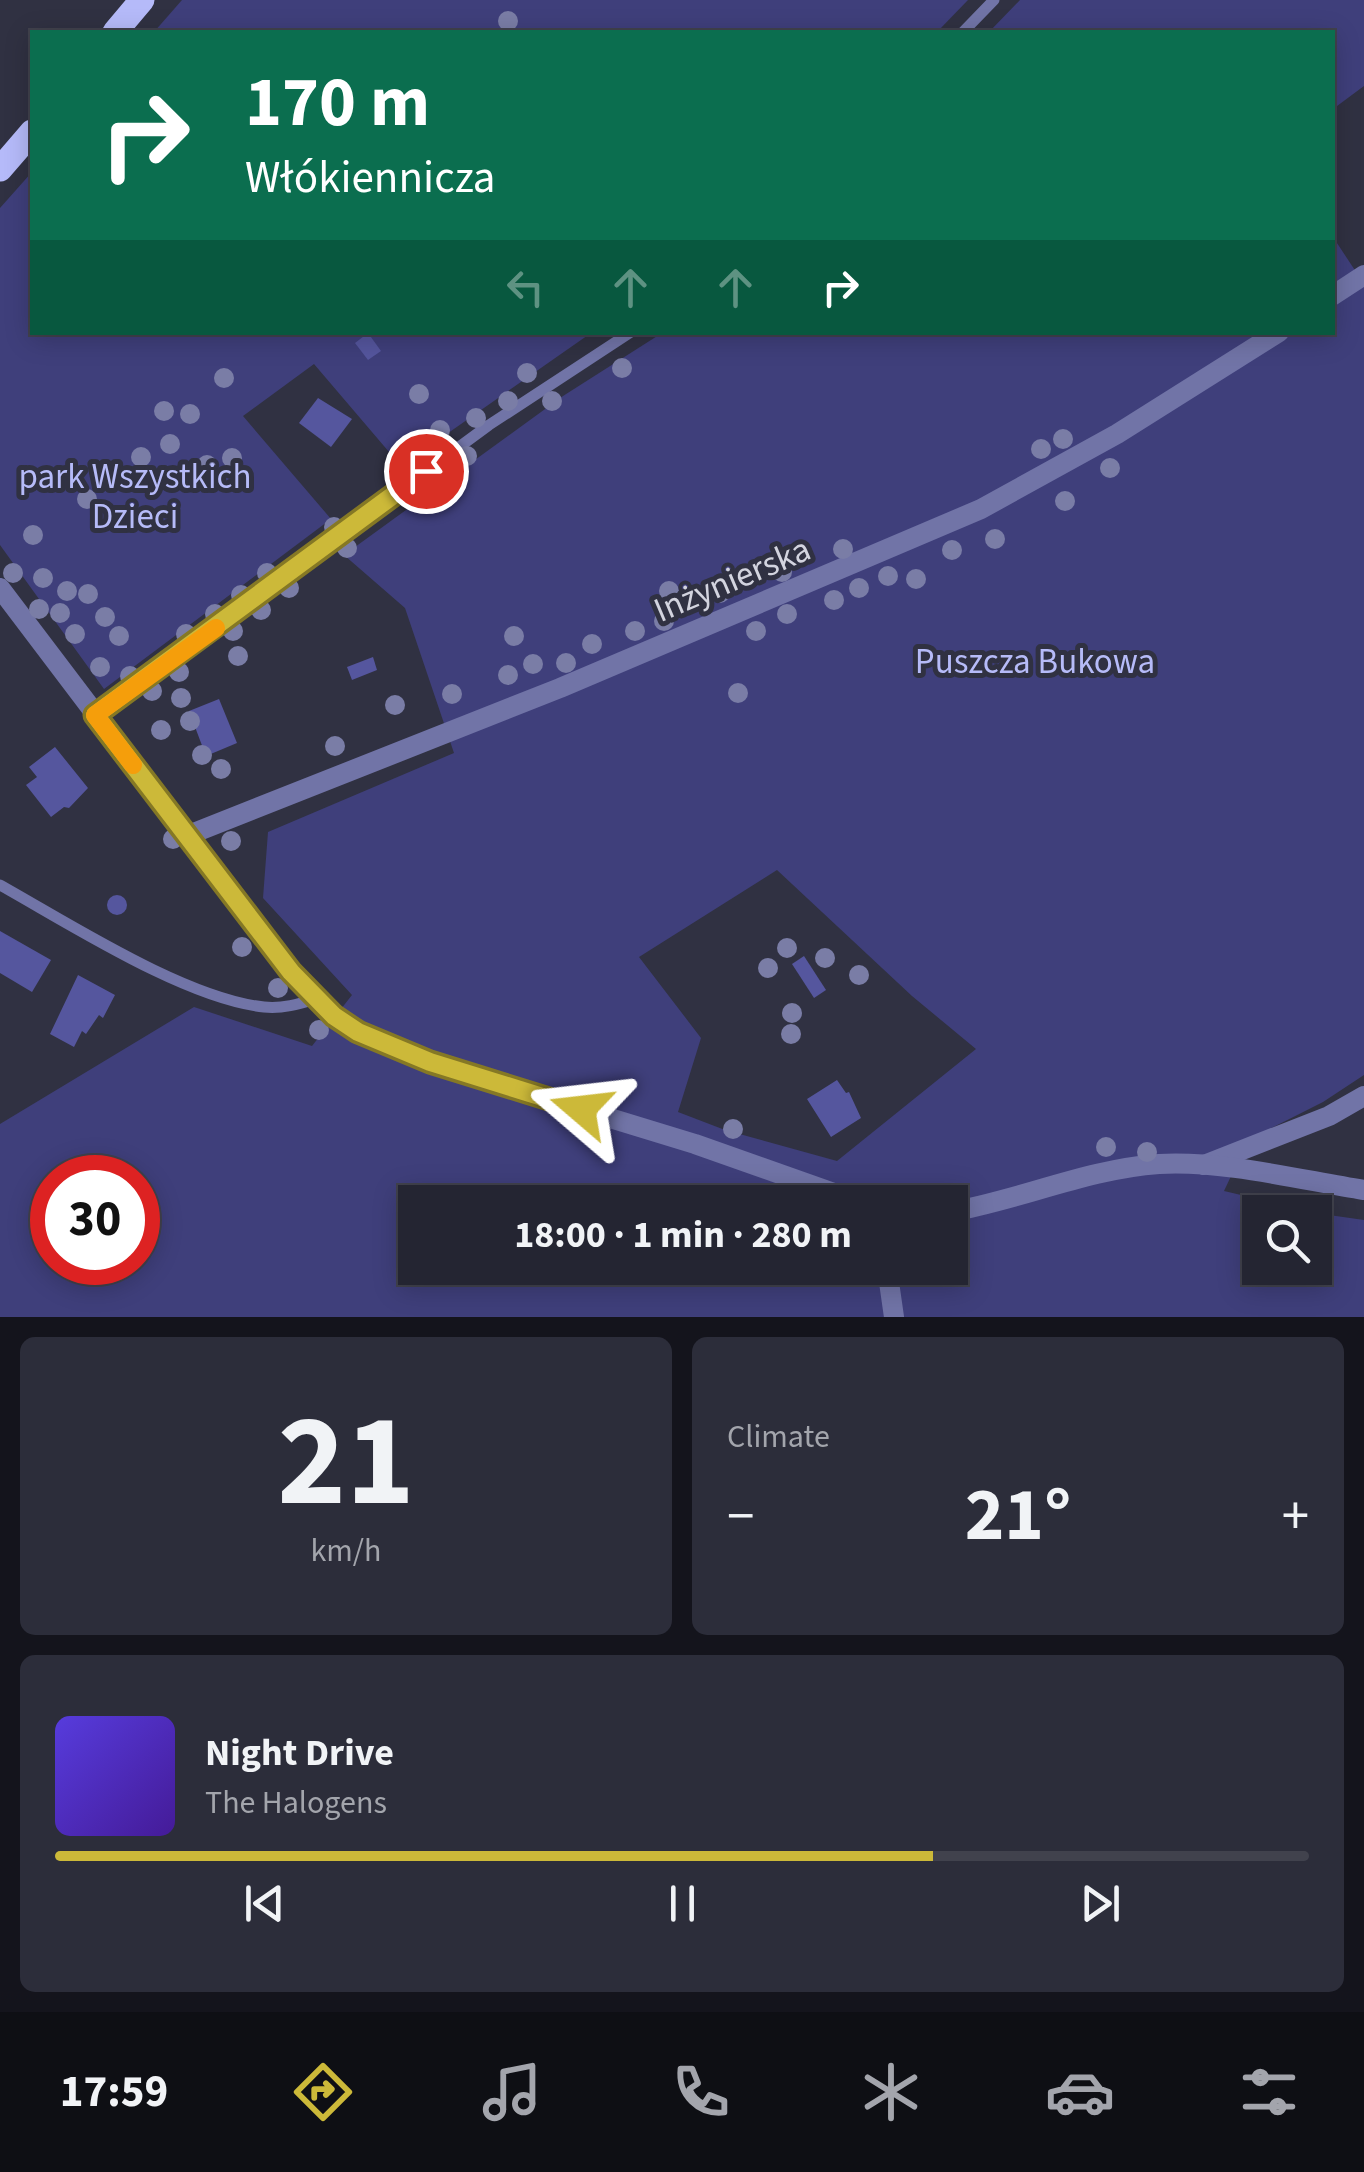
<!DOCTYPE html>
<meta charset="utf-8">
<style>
body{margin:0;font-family:"Source Sans 3",sans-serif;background:#2c2d3a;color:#f1f3f6;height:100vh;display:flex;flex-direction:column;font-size:38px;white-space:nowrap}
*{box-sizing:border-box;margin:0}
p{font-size:32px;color:#a3a5ac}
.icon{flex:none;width:55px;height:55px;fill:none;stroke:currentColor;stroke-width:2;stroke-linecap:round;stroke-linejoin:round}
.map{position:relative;height:1317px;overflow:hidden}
.details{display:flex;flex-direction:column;gap:20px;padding:20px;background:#14141c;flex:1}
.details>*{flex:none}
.hud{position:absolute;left:30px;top:30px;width:1305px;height:305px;border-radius:0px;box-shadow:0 5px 25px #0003,0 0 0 2px #41424d;background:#0b6e4f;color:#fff;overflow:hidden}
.controls{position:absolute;left:1242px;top:1195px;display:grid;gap:20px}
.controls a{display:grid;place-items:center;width:90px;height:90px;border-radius:0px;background:#242532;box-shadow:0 5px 25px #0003,0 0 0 2px #41424d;font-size:50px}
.speed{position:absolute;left:30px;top:1155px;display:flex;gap:20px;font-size:50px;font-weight:700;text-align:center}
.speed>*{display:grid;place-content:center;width:130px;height:130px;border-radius:50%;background:#242532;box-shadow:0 5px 25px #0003,0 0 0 2px #41424d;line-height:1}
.speed .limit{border:15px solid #d22;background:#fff;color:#111}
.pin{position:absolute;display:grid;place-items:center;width:85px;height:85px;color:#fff;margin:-42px;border:5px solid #fff;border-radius:50%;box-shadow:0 2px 10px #0007}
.me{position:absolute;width:110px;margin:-55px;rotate:287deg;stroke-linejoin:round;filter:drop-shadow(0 0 8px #0008)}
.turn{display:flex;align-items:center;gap:35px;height:210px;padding:0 50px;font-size:45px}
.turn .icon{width:130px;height:130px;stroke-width:2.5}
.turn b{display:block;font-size:70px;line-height:85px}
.lanes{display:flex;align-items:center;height:95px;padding:0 50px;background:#0003;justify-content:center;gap:50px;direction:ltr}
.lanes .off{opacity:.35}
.big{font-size:75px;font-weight:700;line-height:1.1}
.details .tile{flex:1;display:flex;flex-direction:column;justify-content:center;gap:15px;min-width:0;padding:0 35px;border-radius:15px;background:#2c2d3a}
.details .dial{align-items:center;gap:0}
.dial b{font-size:130px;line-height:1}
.song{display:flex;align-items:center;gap:30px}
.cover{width:120px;height:120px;border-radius:15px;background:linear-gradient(135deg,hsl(250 70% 55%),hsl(260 70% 35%))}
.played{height:10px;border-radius:5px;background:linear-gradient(90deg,#ccb939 70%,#41424d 70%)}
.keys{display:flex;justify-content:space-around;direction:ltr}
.heat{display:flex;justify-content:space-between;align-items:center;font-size:55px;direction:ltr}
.details .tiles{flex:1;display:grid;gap:20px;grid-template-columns:1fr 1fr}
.tile:last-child{grid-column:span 2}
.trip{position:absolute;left:398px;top:1185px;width:570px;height:100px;border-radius:0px;background:#242532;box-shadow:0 5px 25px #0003,0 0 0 2px #41424d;font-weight:700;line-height:100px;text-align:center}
.menu{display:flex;height:160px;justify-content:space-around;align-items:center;background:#0e0f14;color:#a3a5ac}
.menu .icon{width:70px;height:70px}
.menu .current{color:#ccb939}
.menu b{font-size:45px;color:#f1f3f6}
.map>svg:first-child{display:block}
</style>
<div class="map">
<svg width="1364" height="1317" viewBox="0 0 1364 1317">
<rect width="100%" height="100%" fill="#303142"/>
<g fill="#3f3f7b" fill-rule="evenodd">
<polygon points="182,0 968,0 937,32 154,32"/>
<polygon points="1020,0 1364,0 1364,86 1333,109 1332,32 989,32"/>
<polygon points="32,172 32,332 591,333 401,466 314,364 243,416 331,519 104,689 0,545 0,208"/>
<path d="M1333 237 1364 284V1075L1323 1102 1248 1140 1224 1191 1313 1212H1260V1268H1315V1213L1364 1220V1317H0V1124L194 1007 312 1046 352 995 263 898 268 832 454 753 405 608 344 555 563 396 662 333 1332 332ZM777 870 912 996 976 1049 837 1161 725 1130 678 1112 701 1038 639 957ZM52 1178H138V1262H52ZM415 1202H950V1268H415Z"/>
</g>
<g fill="#55569e">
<polygon points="368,333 381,351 368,360 355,343"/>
<polygon points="318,398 352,419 331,447 299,423"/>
<polygon points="373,657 377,670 352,680 347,667"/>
<polygon points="219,699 237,743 206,756 189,711"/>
<polygon points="55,747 88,788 69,808 64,807 51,817 26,785 37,777 29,767"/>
<circle cx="117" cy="905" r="10"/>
<polygon points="0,931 51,960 32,992 0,973"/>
<polygon points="804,956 826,990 814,998 792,964"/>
<polygon points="78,975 115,995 103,1018 99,1015 86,1034 82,1031 74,1047 50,1034"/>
<polygon points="837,1080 846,1093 849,1092 861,1118 831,1137 807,1099"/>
</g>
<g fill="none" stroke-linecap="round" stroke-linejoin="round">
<g stroke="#7174a7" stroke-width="11">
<polyline points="963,32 994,0"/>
<polyline points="95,715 489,425 631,332"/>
<path d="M0 885C70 924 186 999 264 1007 282 1009 299 1004 316 999"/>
</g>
<g stroke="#7174a7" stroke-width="20">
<polyline points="1332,296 1364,275"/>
<polyline points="0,588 291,972 335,1016 358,1032 430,1063 695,1144 859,1202"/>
<polyline points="186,836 560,688 981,509 1117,434 1279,332"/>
<polyline points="1204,1165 1329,1116 1364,1096"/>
<path d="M950 1212C1020 1200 1087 1169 1159 1164 1221 1160 1301 1180 1364 1190"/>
<polyline points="887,1268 894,1317"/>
</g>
<g stroke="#b5baf9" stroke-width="25">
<polyline points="115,32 142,0"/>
<polyline points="0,169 32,132"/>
</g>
</g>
<g fill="#7a7da6">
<circle cx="508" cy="21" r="10"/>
<circle cx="622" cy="368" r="10"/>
<circle cx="527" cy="373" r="10"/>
<circle cx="224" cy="378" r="10"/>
<circle cx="419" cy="394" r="10"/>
<circle cx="508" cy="401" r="10"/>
<circle cx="552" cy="401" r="10"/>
<circle cx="164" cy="411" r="10"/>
<circle cx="190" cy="414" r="10"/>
<circle cx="476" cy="418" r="10"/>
<circle cx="440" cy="430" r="10"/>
<circle cx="1063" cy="439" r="10"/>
<circle cx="170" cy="444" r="10"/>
<circle cx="1041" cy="449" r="10"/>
<circle cx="467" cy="456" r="10"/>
<circle cx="141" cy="457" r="10"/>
<circle cx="232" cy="458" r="10"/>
<circle cx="207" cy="465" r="10"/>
<circle cx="1110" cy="468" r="10"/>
<circle cx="87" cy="499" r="10"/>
<circle cx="1065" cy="501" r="10"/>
<circle cx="334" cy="527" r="10"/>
<circle cx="33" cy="535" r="10"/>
<circle cx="995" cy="539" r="10"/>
<circle cx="347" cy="548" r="10"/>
<circle cx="843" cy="549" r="10"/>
<circle cx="952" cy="550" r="10"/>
<circle cx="782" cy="572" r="10"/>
<circle cx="13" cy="573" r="10"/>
<circle cx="267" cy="573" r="10"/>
<circle cx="888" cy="576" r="10"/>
<circle cx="43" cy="578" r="10"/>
<circle cx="916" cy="579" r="10"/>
<circle cx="289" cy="588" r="10"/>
<circle cx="859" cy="588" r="10"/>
<circle cx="67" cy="591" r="10"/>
<circle cx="669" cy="591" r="10"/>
<circle cx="720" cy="593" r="10"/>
<circle cx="88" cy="594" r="10"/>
<circle cx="241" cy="595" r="10"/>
<circle cx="834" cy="600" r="10"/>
<circle cx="39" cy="609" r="10"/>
<circle cx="261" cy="610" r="10"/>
<circle cx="60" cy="613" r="10"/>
<circle cx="215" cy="614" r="10"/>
<circle cx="787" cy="614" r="10"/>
<circle cx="105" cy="617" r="10"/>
<circle cx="664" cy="621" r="10"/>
<circle cx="233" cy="631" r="10"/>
<circle cx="635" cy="631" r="10"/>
<circle cx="756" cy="631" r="10"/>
<circle cx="75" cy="634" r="10"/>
<circle cx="186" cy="634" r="10"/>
<circle cx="119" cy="636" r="10"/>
<circle cx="514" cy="636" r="10"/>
<circle cx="592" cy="644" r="10"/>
<circle cx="238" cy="656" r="10"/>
<circle cx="566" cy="663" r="10"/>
<circle cx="533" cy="664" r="10"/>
<circle cx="100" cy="667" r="10"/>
<circle cx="179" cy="672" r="10"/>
<circle cx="508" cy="675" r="10"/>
<circle cx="130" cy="676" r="10"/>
<circle cx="152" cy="691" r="10"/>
<circle cx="738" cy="693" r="10"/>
<circle cx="452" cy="694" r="10"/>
<circle cx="181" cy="698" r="10"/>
<circle cx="395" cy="705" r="10"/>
<circle cx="190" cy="721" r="10"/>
<circle cx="161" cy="730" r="10"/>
<circle cx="335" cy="746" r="10"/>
<circle cx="202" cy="755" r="10"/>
<circle cx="221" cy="769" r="10"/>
<circle cx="173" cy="839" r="10"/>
<circle cx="231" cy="841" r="10"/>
<circle cx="242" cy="947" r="10"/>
<circle cx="787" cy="948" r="10"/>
<circle cx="825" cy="958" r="10"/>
<circle cx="768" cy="968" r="10"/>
<circle cx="859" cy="975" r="10"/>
<circle cx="278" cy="988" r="10"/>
<circle cx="792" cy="1013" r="10"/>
<circle cx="319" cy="1030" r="10"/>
<circle cx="791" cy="1034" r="10"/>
<circle cx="733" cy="1129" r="10"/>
<circle cx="1106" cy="1147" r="10"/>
<circle cx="1147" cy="1152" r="10"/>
</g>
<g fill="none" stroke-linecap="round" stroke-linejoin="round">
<g stroke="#857825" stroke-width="25">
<polyline id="route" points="426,471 95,715 291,972 334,1016 358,1032 430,1062 581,1109"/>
</g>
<use href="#route" stroke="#ccb939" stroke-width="18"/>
<polyline stroke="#f59e0b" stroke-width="18" points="133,765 95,715 216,628"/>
</g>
<g text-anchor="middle" stroke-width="10" stroke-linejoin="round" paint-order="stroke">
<g font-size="35" fill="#b6bbf8" stroke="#303142">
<text x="135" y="488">park Wszystkich<tspan x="135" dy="40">Dzieci</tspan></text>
<text x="1035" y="673">Puszcza Bukowa</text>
</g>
<g font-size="35" fill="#d3d4df" stroke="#303142">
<text transform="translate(732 579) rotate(-23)" y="12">Inżynierska</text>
</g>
</g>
</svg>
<div class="controls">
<a><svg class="icon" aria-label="search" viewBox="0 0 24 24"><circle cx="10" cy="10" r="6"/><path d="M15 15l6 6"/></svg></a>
</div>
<div class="speed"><div class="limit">30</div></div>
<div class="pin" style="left:426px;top:471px;background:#d93025"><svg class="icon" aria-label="arrive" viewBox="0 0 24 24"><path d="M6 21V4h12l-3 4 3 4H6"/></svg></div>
<svg class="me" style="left:581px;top:1109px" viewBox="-20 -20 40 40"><path d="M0-17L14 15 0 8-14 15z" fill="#ccb939" stroke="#fff" stroke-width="4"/></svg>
<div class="trip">18:00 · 1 min · 280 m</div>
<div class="hud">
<div class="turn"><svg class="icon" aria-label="right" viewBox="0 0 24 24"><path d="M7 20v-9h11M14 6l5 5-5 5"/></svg><div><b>170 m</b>Włókiennicza</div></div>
<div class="lanes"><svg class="icon off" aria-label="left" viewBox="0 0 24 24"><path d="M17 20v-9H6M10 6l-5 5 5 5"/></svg><svg class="icon off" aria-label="ahead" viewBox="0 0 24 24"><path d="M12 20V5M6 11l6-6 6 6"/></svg><svg class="icon off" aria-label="ahead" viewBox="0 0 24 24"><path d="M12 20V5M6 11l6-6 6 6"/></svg><svg class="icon" aria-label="right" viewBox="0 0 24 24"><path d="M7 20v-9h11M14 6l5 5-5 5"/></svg></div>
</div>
</div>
<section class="details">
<div class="tiles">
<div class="tile dial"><b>21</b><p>km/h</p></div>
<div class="tile"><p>Climate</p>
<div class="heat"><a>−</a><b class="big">21°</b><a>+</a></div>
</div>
<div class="tile">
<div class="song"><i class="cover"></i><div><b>Night Drive</b><p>The Halogens</p></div></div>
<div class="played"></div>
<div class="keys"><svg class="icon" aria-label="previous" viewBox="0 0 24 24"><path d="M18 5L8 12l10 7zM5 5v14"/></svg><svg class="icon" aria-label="pause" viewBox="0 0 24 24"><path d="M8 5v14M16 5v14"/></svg><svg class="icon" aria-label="next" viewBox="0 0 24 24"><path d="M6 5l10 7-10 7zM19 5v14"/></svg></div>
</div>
</div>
</section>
<nav class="menu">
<b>17:59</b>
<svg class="icon current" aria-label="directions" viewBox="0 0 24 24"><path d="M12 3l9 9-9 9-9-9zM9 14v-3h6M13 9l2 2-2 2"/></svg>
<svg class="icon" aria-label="music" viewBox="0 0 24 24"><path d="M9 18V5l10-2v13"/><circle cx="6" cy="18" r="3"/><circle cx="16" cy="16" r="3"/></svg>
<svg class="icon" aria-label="phone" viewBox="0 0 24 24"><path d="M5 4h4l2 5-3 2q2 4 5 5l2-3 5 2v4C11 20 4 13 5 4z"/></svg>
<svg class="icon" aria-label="climate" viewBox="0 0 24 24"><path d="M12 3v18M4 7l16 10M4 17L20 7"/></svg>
<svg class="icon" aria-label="car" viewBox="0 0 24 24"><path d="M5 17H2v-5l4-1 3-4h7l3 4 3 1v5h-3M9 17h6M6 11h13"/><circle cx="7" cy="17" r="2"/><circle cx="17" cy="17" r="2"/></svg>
<svg class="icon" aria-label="filters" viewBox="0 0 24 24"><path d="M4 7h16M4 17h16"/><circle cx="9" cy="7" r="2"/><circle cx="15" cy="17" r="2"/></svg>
</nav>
